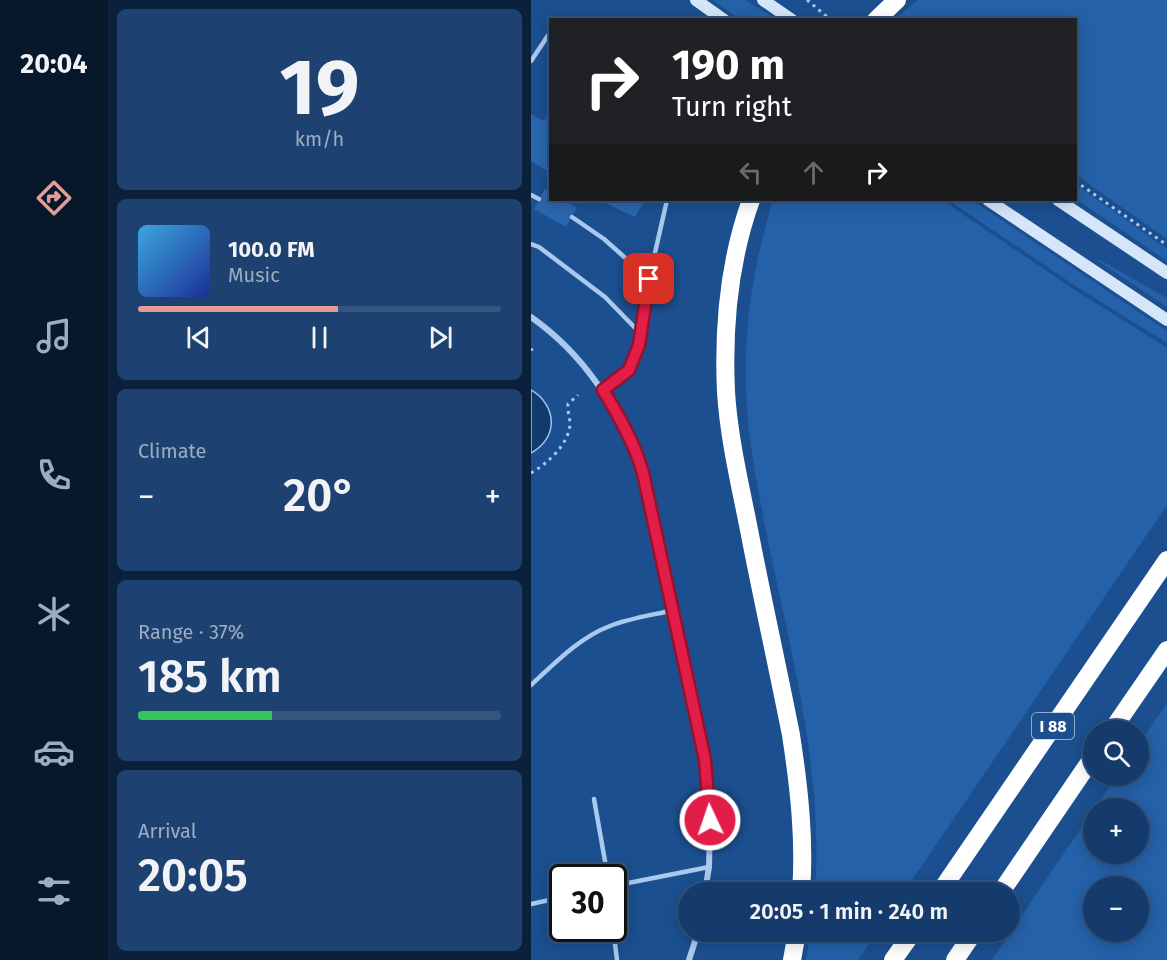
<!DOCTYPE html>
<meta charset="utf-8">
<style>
body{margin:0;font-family:"Fira Sans",sans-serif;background:#1d4271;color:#f1f3f6;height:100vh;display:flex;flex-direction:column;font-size:22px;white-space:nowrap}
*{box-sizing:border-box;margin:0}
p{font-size:20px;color:#9dadc1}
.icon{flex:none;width:33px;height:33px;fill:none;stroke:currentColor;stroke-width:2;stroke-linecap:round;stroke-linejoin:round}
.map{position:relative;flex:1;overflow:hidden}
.details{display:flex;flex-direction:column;gap:9px;padding:9px;background:#0b203b;width:423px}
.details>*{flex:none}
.hud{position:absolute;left:18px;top:18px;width:528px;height:183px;border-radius:0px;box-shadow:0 3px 15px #0003,0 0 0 2px #33557e;background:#202124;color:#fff;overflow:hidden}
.tools{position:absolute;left:552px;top:720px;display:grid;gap:12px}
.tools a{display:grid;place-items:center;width:66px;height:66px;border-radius:50%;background:#143b6b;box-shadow:0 3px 15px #0003,0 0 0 2px #33557e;font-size:30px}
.speed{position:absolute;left:18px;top:864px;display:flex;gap:12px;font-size:30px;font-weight:700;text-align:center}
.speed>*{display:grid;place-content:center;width:78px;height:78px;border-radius:50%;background:#143b6b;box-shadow:0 3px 15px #0003,0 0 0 2px #33557e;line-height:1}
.speed .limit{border:3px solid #111;border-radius:9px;background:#fff;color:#111}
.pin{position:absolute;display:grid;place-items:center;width:51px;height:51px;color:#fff;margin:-26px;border-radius:12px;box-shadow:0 3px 9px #0006}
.me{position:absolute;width:66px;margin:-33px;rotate:357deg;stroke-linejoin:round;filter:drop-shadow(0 0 4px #0008)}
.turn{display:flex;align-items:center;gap:21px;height:126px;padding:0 24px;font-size:27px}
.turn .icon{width:78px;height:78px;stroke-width:2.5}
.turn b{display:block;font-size:42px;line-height:51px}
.lanes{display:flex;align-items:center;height:57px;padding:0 24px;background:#0003;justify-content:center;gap:30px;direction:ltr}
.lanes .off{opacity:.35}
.big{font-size:45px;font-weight:600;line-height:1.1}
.details .widget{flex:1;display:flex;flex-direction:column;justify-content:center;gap:9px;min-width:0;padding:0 21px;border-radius:9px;background:#1d4271}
.details .dial{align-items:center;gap:0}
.dial b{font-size:78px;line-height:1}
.song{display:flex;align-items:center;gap:18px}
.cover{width:72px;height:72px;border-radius:9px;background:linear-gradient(135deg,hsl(200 70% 55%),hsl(230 70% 35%))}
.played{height:6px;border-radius:3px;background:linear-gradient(90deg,#e69b98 55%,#33557e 55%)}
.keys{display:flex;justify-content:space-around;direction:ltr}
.heat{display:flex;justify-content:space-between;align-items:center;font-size:33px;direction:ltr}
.charge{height:9px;border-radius:4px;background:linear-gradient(90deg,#34c759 37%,#33557e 0)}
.trip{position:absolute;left:147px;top:882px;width:342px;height:60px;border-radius:30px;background:#143b6b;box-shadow:0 3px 15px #0003,0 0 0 2px #33557e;font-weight:600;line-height:60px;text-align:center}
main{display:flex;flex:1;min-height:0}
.dock{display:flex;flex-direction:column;width:108px;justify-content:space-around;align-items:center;background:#08182b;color:#9dadc1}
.dock .icon{width:42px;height:42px}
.dock .selected{color:#e69b98}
.dock b{font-size:27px;color:#f1f3f6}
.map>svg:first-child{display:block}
</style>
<main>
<nav class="dock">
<b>20:04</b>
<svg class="icon selected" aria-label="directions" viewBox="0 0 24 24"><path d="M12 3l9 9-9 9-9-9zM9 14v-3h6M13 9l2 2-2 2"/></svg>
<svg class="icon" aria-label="music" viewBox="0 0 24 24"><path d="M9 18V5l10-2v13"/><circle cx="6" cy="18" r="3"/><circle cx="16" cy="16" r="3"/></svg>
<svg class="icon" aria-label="phone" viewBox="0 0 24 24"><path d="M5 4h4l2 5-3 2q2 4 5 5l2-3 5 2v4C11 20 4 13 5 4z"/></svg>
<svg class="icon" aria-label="climate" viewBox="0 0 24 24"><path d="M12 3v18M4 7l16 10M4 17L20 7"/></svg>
<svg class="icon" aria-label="car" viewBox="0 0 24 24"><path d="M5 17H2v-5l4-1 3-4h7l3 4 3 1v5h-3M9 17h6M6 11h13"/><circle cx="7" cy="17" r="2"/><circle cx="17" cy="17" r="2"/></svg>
<svg class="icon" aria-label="filters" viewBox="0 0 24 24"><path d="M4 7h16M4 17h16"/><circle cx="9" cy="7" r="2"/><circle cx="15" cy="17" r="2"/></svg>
</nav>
<section class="details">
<div class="widget dial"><b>19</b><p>km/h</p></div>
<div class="widget">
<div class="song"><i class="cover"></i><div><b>100.0 FM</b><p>Music</p></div></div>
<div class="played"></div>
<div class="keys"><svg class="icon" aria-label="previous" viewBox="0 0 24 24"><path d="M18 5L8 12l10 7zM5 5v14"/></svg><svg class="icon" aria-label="pause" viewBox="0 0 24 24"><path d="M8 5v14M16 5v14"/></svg><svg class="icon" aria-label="next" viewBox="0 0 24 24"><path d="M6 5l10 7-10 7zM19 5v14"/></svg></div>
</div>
<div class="widget"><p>Climate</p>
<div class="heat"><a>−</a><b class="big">20°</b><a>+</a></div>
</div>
<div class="widget"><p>Range · 37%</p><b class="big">185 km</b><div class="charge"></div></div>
<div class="widget"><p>Arrival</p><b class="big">20:05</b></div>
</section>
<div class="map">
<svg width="636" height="960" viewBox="0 0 636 960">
<rect width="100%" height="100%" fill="#1b4f8f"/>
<g fill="#2461a8" fill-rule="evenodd">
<polygon points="181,0 214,0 245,19 209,19"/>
<polygon points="387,0 636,0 636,239 545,175 544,20 364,19"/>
<polygon points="544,184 636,249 636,261 545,199"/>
<path d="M242 200H411L544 290 636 348V505L373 892H284C293 768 258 647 234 526 225 478 215 431 215 382 213 320 224 259 242 200Z"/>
<polygon points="417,200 441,200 636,331 636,343 546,287"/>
<polygon points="567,259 636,298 636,307 566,260"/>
<path d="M636 703V960H461L562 810V854H608V808H564L586 776H608V744ZM608 886V932H562V886Z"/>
<polygon points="279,932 346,932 327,960 275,960"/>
</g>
<path fill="#123a6d" stroke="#9cc4f0" stroke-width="1.5" d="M0 390C26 405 28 438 0 453Z"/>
<g fill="#2a66ad">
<polygon points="0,114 13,121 15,118 20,121 20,176 15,174 16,171 0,161"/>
<polygon points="14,189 20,192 20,200 38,200 36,202 46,208 35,227 3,209"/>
<polygon points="68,200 114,200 104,217"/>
</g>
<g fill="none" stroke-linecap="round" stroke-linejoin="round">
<g stroke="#a9c9ee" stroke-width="3" stroke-dasharray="3 4.5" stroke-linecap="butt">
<polyline points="276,0 300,20"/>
<polyline points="544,181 636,245"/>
<polyline points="0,350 2,349"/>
<path d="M0 473C16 464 38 444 39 424 39 417 36 411 37 404L47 395"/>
</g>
<g stroke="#a9c9ee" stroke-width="4.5">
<polyline points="0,61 20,31"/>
<polyline points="0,195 8,199"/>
<polyline points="41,217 73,239 118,279"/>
<polyline points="0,244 8,247 74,297 110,334"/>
<polyline points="72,390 97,370 108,345 121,266 136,200"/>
<path d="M0 685C23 664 49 637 79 626 99 618 122 615 143 610"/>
<polyline points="63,799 77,878"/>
<polyline points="82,886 178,867"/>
<polyline points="0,904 32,897"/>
<polyline points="82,928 86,960"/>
</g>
<g stroke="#a9c9ee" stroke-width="6">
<path d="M0 317C54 355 82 403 109 461L174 760 179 820 178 867 174 892"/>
<polyline points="158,960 167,932"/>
</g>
<g stroke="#d6e6fa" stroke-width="12">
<polyline points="165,0 193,20"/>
<polyline points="232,0 261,20"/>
<polyline points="457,200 636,320"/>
<polyline points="527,200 636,273"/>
</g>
<g stroke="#fff" stroke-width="18">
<polyline points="345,20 366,0"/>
<path d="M220 200C198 261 192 327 195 392 198 440 210 488 219 535 232 602 247 669 260 735 268 787 274 840 270 892"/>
<polyline points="581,730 636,650"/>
<polyline points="409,892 636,560"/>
<polyline points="470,892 562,757"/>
<polyline points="261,960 266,932"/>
<polyline points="362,960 382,932"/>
<polyline points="424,960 443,932"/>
</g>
</g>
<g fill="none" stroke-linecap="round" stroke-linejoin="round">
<g stroke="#92132f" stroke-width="15">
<path id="route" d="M118 279 108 345 98 370 72 390C88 416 104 444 112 473L174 760 179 820"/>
</g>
<use href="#route" stroke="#e11d48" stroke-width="10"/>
</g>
<g text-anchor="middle" stroke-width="6" stroke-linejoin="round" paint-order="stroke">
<rect fill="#1b4f8f" stroke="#bbcadd" stroke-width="1.5" x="501" y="713" width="42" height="26" rx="4.5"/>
<g font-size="16" font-weight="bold" fill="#fff">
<text x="522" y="732">I 88</text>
</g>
</g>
</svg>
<div class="tools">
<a><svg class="icon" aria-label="search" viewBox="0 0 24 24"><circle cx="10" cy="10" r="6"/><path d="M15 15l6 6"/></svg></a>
<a>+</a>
<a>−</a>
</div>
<div class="speed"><div class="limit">30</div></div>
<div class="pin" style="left:118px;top:279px;background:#d93025"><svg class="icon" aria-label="arrive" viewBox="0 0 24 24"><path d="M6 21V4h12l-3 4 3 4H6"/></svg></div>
<svg class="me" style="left:179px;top:820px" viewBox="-20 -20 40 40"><circle r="17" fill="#e11d48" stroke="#fff" stroke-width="3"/><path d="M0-11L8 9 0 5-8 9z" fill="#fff"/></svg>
<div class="trip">20:05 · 1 min · 240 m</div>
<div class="hud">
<div class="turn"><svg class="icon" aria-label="right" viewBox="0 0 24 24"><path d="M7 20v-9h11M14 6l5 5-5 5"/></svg><div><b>190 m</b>Turn right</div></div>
<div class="lanes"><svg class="icon off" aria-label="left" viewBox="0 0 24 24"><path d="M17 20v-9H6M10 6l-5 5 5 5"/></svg><svg class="icon off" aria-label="ahead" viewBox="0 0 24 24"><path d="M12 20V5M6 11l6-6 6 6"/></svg><svg class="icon" aria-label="right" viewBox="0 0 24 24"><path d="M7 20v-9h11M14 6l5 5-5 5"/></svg></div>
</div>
</div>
</main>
